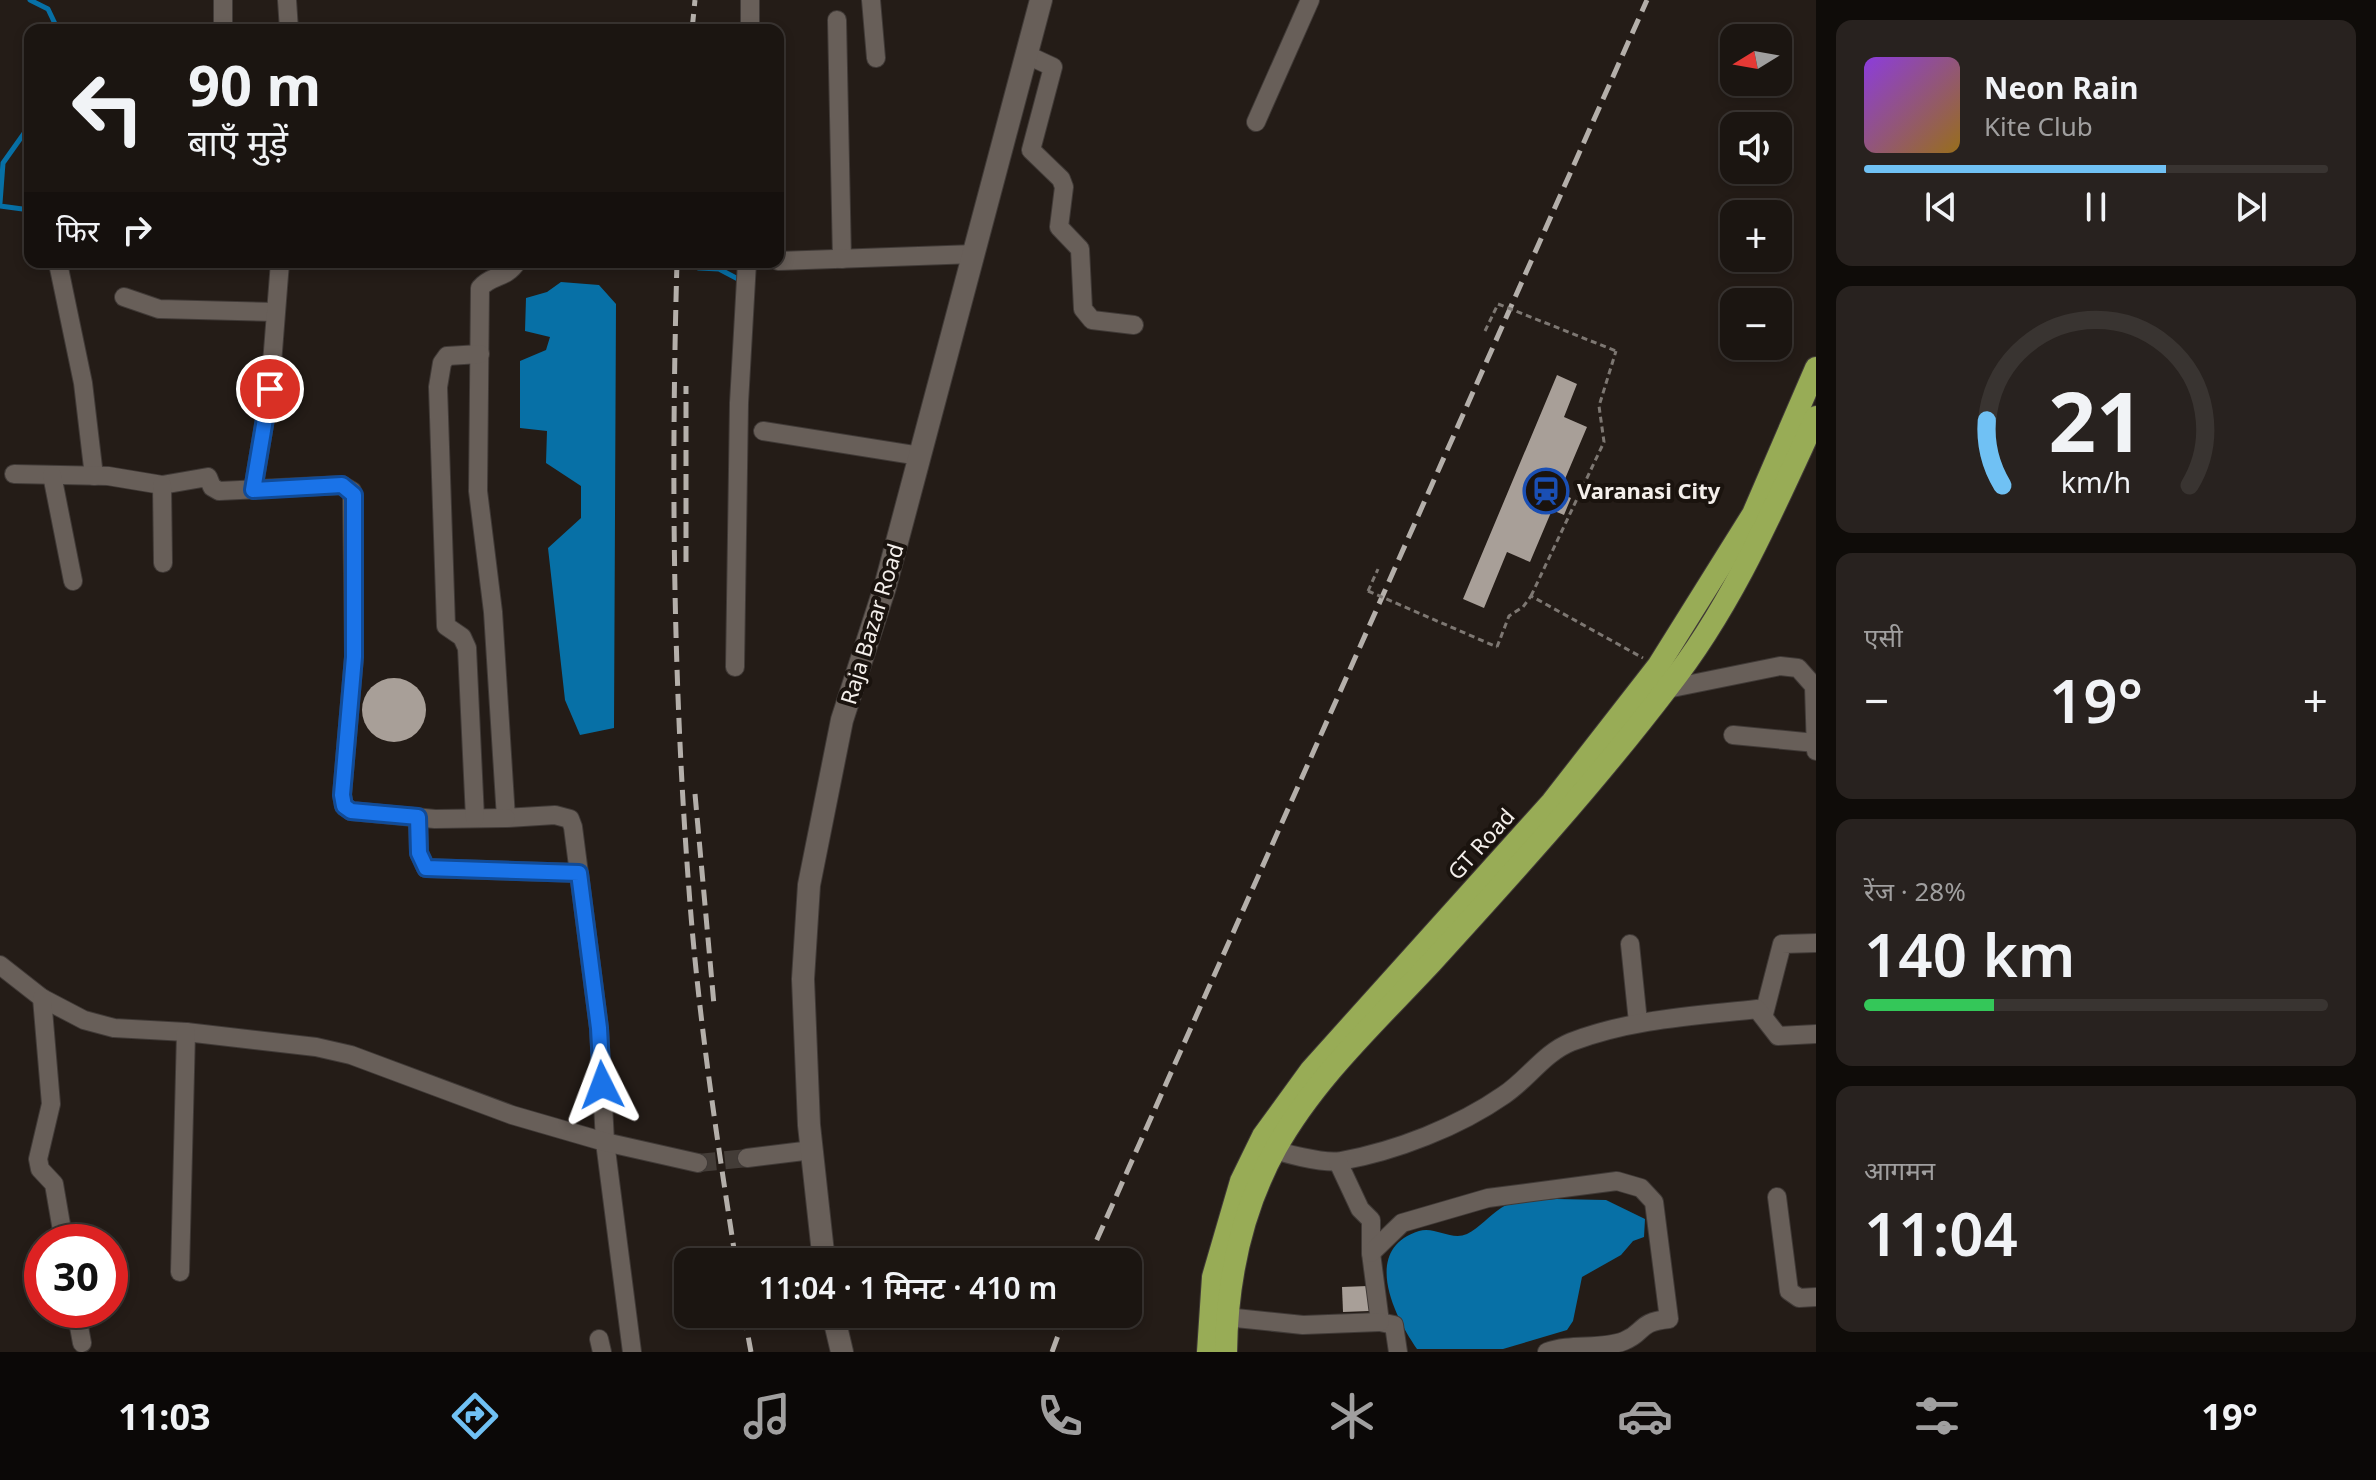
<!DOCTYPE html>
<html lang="hi">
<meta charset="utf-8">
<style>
body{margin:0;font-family:"Noto Sans","Noto Sans Devanagari",sans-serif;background:#28221f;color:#f1f3f6;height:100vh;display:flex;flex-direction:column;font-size:30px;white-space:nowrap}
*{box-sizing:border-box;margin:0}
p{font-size:26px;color:#a09f9f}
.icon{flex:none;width:44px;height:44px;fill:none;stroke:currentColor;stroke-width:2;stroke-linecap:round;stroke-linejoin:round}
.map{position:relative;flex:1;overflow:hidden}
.panel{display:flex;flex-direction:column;gap:20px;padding:20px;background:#0f0c09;width:560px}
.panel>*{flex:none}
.top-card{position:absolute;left:24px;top:24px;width:760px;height:244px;border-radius:16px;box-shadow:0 4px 12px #0003,0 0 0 2px #393431;background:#1b1511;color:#f1f3f6;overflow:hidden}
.needle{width:52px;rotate:259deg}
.tools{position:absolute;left:1720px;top:24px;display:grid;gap:16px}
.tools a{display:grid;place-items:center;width:72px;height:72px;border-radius:16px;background:#1b1511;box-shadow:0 4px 12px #0003,0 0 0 2px #393431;font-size:40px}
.speed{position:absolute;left:24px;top:1224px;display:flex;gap:16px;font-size:40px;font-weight:700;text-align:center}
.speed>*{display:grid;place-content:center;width:104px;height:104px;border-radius:50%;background:#1b1511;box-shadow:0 4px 12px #0003,0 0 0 2px #393431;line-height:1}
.speed .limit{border:12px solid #d22;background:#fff;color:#111}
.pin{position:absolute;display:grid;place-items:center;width:68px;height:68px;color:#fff;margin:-34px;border:4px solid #fff;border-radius:50%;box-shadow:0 2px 8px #0007}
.me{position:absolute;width:88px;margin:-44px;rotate:357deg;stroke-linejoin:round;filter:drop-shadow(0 0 6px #0008)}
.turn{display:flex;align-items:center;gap:28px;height:168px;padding:0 32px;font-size:36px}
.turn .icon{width:104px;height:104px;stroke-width:2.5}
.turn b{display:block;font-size:56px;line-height:68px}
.then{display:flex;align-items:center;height:76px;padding:0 32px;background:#0003;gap:16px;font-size:30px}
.big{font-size:60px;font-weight:600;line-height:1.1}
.panel .tile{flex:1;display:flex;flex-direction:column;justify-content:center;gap:12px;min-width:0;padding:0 28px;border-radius:16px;background:#28221f}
.panel .dial{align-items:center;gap:0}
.dial svg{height:208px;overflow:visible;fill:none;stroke:#393431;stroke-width:7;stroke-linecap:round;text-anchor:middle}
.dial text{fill:#f1f3f6;stroke:none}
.song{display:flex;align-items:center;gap:24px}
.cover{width:96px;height:96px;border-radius:12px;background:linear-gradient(135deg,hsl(270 70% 55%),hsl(40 70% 35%))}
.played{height:8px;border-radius:4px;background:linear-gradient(90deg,#70c1f4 65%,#393431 65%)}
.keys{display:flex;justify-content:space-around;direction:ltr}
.heat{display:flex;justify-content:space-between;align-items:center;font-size:44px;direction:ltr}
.charge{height:12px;border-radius:6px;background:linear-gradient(90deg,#34c759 28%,#393431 0)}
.trip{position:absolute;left:674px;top:1248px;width:468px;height:80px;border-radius:16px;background:#1b1511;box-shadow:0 4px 12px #0003,0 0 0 2px #393431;font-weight:600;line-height:80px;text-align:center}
.menu{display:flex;height:128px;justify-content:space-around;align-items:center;background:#0b0807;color:#a09f9f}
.menu .icon{width:56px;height:56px}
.menu .current{color:#70c1f4}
.menu b{font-size:36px;color:#f1f3f6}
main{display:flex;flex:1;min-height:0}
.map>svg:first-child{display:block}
</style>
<main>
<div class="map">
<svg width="1816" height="1352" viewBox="0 0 1816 1352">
<rect width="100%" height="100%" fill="#241c17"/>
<g fill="#0770a6">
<polygon points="561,282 599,285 616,304 614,728 580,735 565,700 548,548 581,518 581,486 546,463 547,431 520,428 520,361 546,350 550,337 525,331 526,298 547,292"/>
<path d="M1556 1199 1606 1200 1645 1219 1644 1237 1633 1241 1621 1255 1582 1277 1573 1321 1567 1330 1503 1349H1417C1394 1316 1361 1249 1419 1231 1435 1226 1451 1241 1467 1234 1479 1228 1490 1215 1501 1208 1514 1199 1540 1201 1556 1199Z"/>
</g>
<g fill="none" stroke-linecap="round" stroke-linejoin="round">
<g stroke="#0770a6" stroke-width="5">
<polyline points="30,0 48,9 58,30"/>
<polyline points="0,203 3,163 30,125"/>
<polyline points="0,206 30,210"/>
<polyline points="636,265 668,266"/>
<polyline points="699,268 719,269 738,279"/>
</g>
</g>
<g fill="#a89f98">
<polygon points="1557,375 1577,384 1564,417 1587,427 1559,493 1571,498 1564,515 1552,510 1530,562 1507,552 1484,608 1463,599"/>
<circle cx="394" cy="710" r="32"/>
<polygon points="1368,1286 1369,1311 1343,1312 1342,1287"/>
</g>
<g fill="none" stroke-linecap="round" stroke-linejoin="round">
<polyline stroke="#433c37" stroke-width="18" stroke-dasharray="18 9" stroke-linecap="butt" points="698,1163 747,1158"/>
<g stroke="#403a37" stroke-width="20">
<g id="minor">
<polyline points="287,0 289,30"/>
<polyline points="871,0 876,58"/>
<polyline points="837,20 842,259"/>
<polyline points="223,30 223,0"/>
<polyline points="750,30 750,0"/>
<polyline points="1025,54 1053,67 1031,150 1061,179 1064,187 1059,227 1080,249 1083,309 1092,320 1134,325"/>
<polyline points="1256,122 1310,0"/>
<polyline points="778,261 975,254"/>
<path d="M517 262C505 280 492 274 480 288L478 491 493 612 506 818 555 815 570 819 573 827 599 1028 605 1142 632 1352"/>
<polyline points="59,268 83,383 94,476"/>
<polyline points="124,297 159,309 275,312"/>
<polyline points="763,431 920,456"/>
<polyline points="14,474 108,476 162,485 208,477 212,487 219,491 342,485 352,491 354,657 342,795 344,806 351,811 435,819 506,818"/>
<polyline points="52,475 73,581"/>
<polyline points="162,485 163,563"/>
<polyline points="253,490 270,389 280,262"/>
<polyline points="735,667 739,403 747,262"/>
<polyline points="1667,689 1780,666 1798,668 1814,686 1816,751"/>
<polyline points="1733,735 1816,743"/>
<polyline points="418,817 419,853 426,868 579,873"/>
<polyline points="475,818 467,648 462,637 446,626 438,387 442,363 447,356 480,354"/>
<polyline points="1630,944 1638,1022"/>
<polyline points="0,965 42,998 84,1020 114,1028 186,1032 316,1047 351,1055 512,1115 605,1142 698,1163"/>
<polyline points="42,998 51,1104 38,1159 40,1169 54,1184 64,1242"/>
<polyline points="1764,1014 1782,944 1816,943"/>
<path d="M1264 1145C1278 1153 1325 1164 1341 1161 1396 1151 1458 1127 1504 1095 1528 1079 1544 1053 1571 1042 1631 1019 1694 1016 1757 1009L1778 1036 1816 1034"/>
<polyline points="747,1158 812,1150"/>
<polyline points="1338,1162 1360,1209 1371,1220 1371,1253 1380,1322 1394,1325 1398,1352"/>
<polyline points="1777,1197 1789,1291 1799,1298 1816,1297"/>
<path d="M1371 1253 1402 1223 1488 1198 1617 1181 1641 1188 1654 1202 1669 1319C1637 1322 1645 1333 1624 1341 1601 1350 1571 1343 1547 1352"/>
<polyline points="180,1272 186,1032"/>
<polyline points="76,1310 82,1343"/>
<polyline points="1226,1317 1303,1325 1380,1322"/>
<polyline points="599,1339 602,1352"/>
</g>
</g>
<g stroke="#403a37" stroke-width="24">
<g id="tertiary">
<polyline points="824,1262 809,1125 803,979 809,885 842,720 885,587 1041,0"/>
<polyline points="833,1314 842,1352"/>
</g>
</g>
<g stroke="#403a37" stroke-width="24">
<g id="trunk">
<polyline points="1208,1352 1213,1277 1241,1181 1263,1136 1311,1070 1552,802 1658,666 1753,514 1816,368"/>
<path d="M1226 1352C1227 1281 1241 1211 1276 1148 1315 1078 1377 1021 1431 963 1513 873 1594 784 1668 687 1732 606 1773 510 1816 417"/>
</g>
</g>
<g stroke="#7d7772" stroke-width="3" stroke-dasharray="6 4" stroke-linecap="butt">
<polyline points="1485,331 1498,304"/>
<polyline points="1368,591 1378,569"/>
<polyline points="1531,596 1604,442 1599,406 1616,351"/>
<polyline points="1497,647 1509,616 1523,607 1531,596 1643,658"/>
</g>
<use href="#minor" stroke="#685f59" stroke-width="18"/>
<use href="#tertiary" stroke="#685f59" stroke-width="22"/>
<use href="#trunk" stroke="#98ac56" stroke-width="22"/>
<g stroke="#b4afaa" stroke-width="5" stroke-dasharray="16 8" stroke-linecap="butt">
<polyline points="692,30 695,0"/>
<path d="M677 262C671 472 673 681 689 890 698 1015 717 1139 736 1262"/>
<polyline points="686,562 686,386"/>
<polyline points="695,794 714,1005"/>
<polyline points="1087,1262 1647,0"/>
<polyline points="744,1314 751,1352"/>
<polyline points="1052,1352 1066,1314"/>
</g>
<g stroke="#7d7772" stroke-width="3" stroke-dasharray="6 4" stroke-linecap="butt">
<polyline points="1498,304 1616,351"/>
<polyline points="1368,591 1497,647"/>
</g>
</g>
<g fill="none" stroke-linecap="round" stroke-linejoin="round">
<g stroke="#114b97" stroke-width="20">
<polyline id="route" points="270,389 253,490 342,485 354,495 354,657 342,795 344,806 351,811 418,817 419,853 426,868 579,873 599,1028 602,1085"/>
</g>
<use href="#route" stroke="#1a73e8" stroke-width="14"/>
</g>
<defs>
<g id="station-ring" transform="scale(2.3)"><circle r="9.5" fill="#1a130e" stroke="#1a4fb4" stroke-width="1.5"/><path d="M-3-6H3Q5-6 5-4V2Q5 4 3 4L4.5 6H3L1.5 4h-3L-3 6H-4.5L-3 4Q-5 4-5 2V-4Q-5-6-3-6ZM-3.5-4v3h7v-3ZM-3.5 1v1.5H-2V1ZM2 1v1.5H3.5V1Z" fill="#1a4fb4"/></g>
</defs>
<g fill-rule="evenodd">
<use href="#station-ring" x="1546" y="491"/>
</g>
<g text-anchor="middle" stroke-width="8" stroke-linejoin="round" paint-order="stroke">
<g font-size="22" font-weight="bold" fill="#f4efeb" stroke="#1a130e" text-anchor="start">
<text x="1577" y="499">Varanasi City</text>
</g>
<g font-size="22" fill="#f4efeb" stroke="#1a130e">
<text transform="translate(872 624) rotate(-73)" y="8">Raja Bazar Road</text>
<text transform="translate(1481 844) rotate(-48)" y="8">GT Road</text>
</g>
</g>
</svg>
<div class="tools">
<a><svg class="needle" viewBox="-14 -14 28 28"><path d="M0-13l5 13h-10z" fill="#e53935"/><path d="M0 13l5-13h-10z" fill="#a09f9f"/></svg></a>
<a><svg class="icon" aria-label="sound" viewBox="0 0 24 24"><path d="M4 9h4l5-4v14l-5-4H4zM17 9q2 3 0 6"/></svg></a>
<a>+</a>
<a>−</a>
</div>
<div class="speed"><div class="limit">30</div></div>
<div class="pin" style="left:270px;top:389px;background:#d93025"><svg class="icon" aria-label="arrive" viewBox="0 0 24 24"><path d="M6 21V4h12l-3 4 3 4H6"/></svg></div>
<svg class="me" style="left:602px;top:1085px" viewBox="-20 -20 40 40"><path d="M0-17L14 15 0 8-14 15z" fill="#1a73e8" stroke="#fff" stroke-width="4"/></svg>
<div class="trip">11:04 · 1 मिनट · 410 m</div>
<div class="top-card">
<div class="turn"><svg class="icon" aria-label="left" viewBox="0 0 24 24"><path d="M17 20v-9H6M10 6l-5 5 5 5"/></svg><div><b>90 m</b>बाएँ मुड़ें</div></div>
<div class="then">फिर<svg class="icon" aria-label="right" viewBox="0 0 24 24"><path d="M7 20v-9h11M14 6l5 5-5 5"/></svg></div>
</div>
</div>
<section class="panel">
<div class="tile">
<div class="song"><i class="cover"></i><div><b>Neon Rain</b><p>Kite Club</p></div></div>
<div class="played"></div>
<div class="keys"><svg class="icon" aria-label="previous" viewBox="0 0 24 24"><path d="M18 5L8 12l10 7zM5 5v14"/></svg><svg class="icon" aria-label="pause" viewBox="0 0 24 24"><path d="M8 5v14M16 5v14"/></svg><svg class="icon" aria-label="next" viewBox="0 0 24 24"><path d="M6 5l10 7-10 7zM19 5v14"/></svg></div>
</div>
<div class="tile dial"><svg viewBox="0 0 100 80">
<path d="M14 69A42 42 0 1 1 86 69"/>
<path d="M14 69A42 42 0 0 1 8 44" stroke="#70c1f4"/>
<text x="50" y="56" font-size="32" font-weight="700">21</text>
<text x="50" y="72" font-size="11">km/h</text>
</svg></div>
<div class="tile"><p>एसी</p>
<div class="heat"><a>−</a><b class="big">19°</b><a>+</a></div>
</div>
<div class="tile"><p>रेंज · 28%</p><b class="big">140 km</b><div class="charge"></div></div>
<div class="tile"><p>आगमन</p><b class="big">11:04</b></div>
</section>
</main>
<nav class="menu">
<b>11:03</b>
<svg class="icon current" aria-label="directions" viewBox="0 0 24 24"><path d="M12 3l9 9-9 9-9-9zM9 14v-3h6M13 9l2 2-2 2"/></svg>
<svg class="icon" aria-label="music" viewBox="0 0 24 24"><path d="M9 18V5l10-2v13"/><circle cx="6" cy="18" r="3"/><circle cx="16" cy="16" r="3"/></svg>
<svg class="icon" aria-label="phone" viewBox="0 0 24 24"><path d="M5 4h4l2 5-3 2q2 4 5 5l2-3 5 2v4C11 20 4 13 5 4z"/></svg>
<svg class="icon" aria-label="climate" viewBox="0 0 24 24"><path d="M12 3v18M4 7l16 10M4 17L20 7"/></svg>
<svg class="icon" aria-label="car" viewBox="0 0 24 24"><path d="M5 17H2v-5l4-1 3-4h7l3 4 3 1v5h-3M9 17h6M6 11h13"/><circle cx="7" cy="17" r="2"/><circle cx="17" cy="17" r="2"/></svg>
<svg class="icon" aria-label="filters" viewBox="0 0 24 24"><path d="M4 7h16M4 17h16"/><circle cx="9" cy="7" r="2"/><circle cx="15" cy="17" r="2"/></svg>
<b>19°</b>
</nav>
